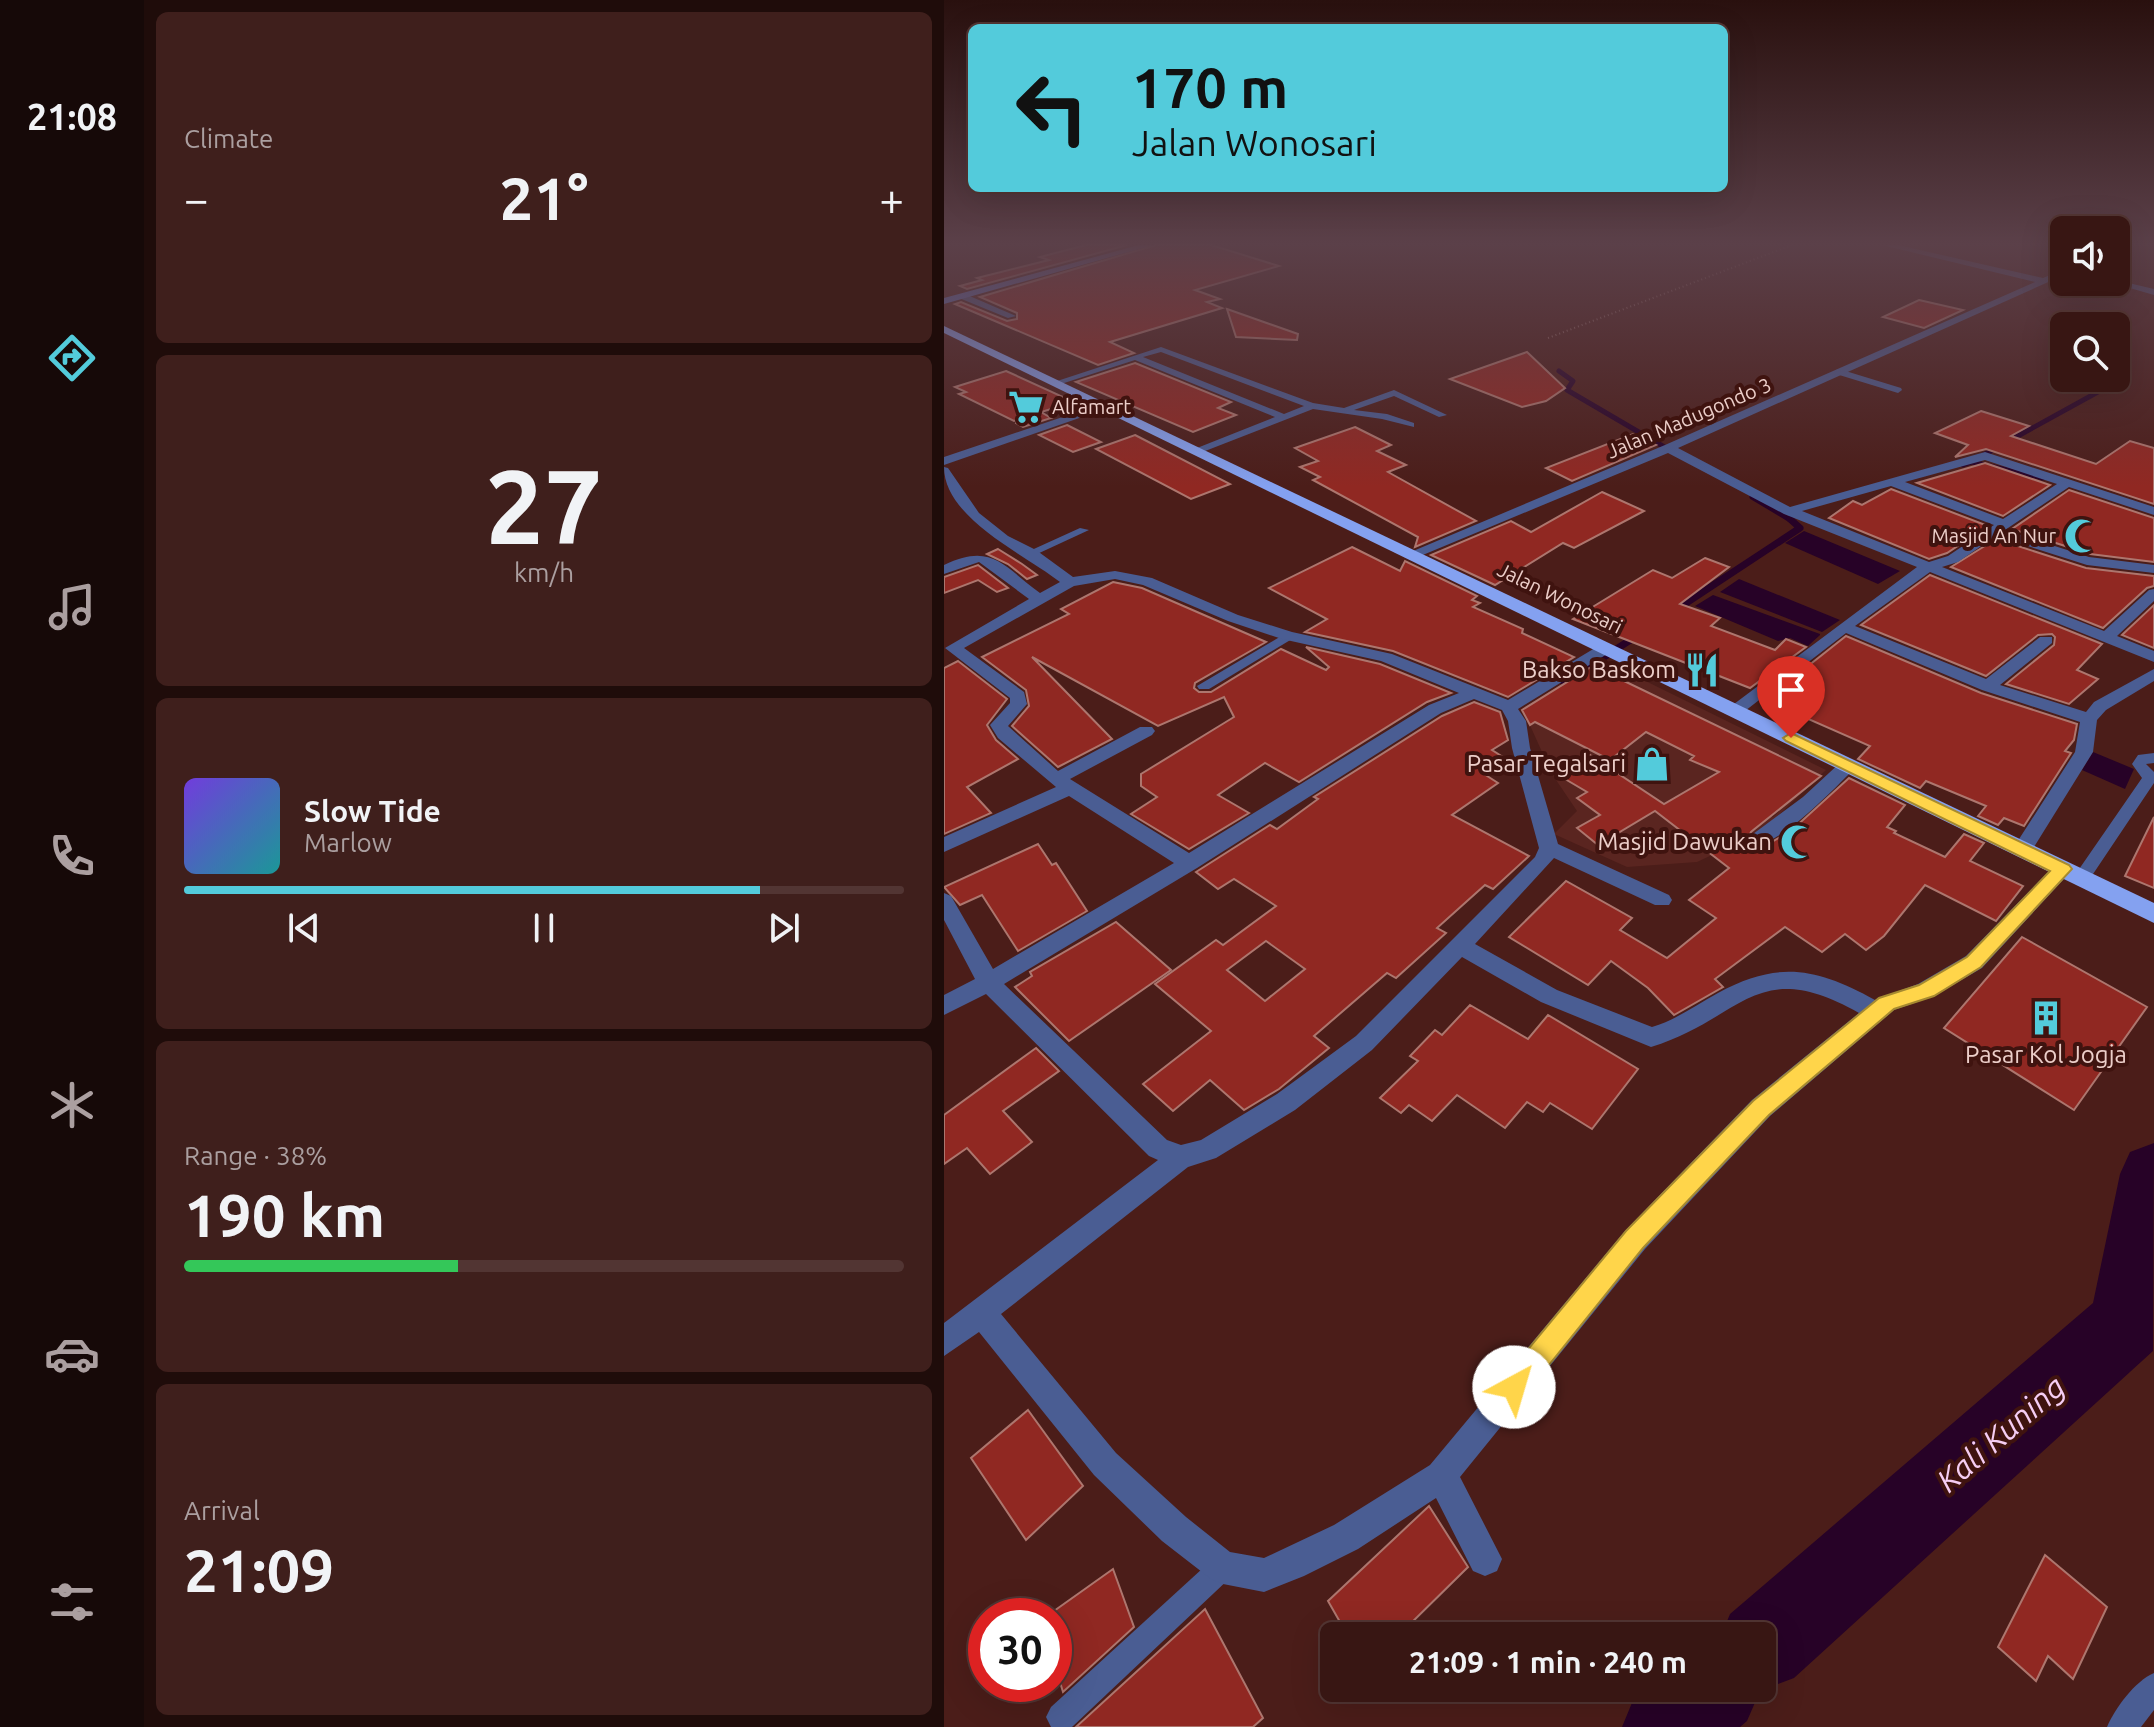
<!DOCTYPE html>
<meta charset="utf-8">
<style>
body{margin:0;font-family:Ubuntu,sans-serif;background:#3f1f1c;color:#f1f3f6;height:100vh;display:flex;flex-direction:column;font-size:30px;white-space:nowrap}
*{box-sizing:border-box;margin:0}
p{font-size:26px;color:#ab9fa0}
.icon{flex:none;width:44px;height:44px;fill:none;stroke:currentColor;stroke-width:2;stroke-linecap:round;stroke-linejoin:round}
.map{position:relative;flex:1;overflow:hidden}
.details{display:flex;flex-direction:column;gap:12px;padding:12px;background:#1f0c0a;width:800px}
.details>*{flex:none}
.banner{position:absolute;left:24px;top:24px;width:760px;height:168px;border-radius:12px;box-shadow:0 8px 32px #0002,0 0 0 2px #523533;background:#53cbdb;color:#111;overflow:hidden}
.controls{position:absolute;left:1106px;top:216px;display:grid;gap:16px}
.controls a{display:grid;place-items:center;width:80px;height:80px;border-radius:12px;background:#381613;box-shadow:0 8px 32px #0002,0 0 0 2px #523533;font-size:40px}
.speed{position:absolute;left:24px;top:1598px;display:flex;gap:16px;font-size:40px;font-weight:700;text-align:center}
.speed>*{display:grid;place-content:center;width:104px;height:104px;border-radius:50%;background:#381613;box-shadow:0 8px 32px #0002,0 0 0 2px #523533;line-height:1}
.speed .limit{border:12px solid #d22;background:#fff;color:#111}
.pin{position:absolute;display:grid;place-items:center;width:68px;height:68px;color:#fff;margin:-82px -34px;border-radius:50% 50% 50% 0;rotate:-45deg;box-shadow:0 0 8px #0007}
.pin .icon{rotate:45deg}
.me{position:absolute;width:88px;margin:-44px;rotate:39deg;stroke-linejoin:round;filter:drop-shadow(0 0 6px #0008)}
.turn{display:flex;align-items:center;gap:28px;height:168px;padding:0 32px;font-size:36px}
.turn .icon{width:104px;height:104px;stroke-width:2.5}
.turn b{display:block;font-size:56px;line-height:68px}
.big{font-size:60px;font-weight:700;line-height:1.1}
.details .widget{flex:1;display:flex;flex-direction:column;justify-content:center;gap:12px;min-width:0;padding:0 28px;border-radius:12px;background:#3f1f1c}
.details .dial{align-items:center;gap:0}
.dial b{font-size:104px;line-height:1}
.song{display:flex;align-items:center;gap:24px}
.cover{width:96px;height:96px;border-radius:12px;background:linear-gradient(135deg,hsl(260 70% 55%),hsl(180 70% 35%))}
.played{height:8px;border-radius:4px;background:linear-gradient(90deg,#53cbdb 80%,#523533 80%)}
.keys{display:flex;justify-content:space-around;direction:ltr}
.heat{display:flex;justify-content:space-between;align-items:center;font-size:44px;direction:ltr}
.charge{height:12px;border-radius:6px;background:linear-gradient(90deg,#34c759 38%,#523533 0)}
.trip{position:absolute;left:376px;top:1622px;width:456px;height:80px;border-radius:12px;background:#381613;box-shadow:0 8px 32px #0002,0 0 0 2px #523533;font-weight:700;line-height:80px;text-align:center}
main{display:flex;flex:1;min-height:0}
.menu{display:flex;flex-direction:column;width:144px;justify-content:space-around;align-items:center;background:#160908;color:#ab9fa0}
.menu .icon{width:56px;height:56px}
.menu .selected{color:#53cbdb}
.menu b{font-size:36px;color:#f1f3f6}
.map>svg:first-child{display:block}
</style>
<main>
<nav class="menu">
<b>21:08</b>
<svg class="icon selected" aria-label="directions" viewBox="0 0 24 24"><path d="M12 3l9 9-9 9-9-9zM9 14v-3h6M13 9l2 2-2 2"/></svg>
<svg class="icon" aria-label="music" viewBox="0 0 24 24"><path d="M9 18V5l10-2v13"/><circle cx="6" cy="18" r="3"/><circle cx="16" cy="16" r="3"/></svg>
<svg class="icon" aria-label="phone" viewBox="0 0 24 24"><path d="M5 4h4l2 5-3 2q2 4 5 5l2-3 5 2v4C11 20 4 13 5 4z"/></svg>
<svg class="icon" aria-label="climate" viewBox="0 0 24 24"><path d="M12 3v18M4 7l16 10M4 17L20 7"/></svg>
<svg class="icon" aria-label="car" viewBox="0 0 24 24"><path d="M5 17H2v-5l4-1 3-4h7l3 4 3 1v5h-3M9 17h6M6 11h13"/><circle cx="7" cy="17" r="2"/><circle cx="17" cy="17" r="2"/></svg>
<svg class="icon" aria-label="filters" viewBox="0 0 24 24"><path d="M4 7h16M4 17h16"/><circle cx="9" cy="7" r="2"/><circle cx="15" cy="17" r="2"/></svg>
</nav>
<section class="details">
<div class="widget"><p>Climate</p>
<div class="heat"><a>−</a><b class="big">21°</b><a>+</a></div>
</div>
<div class="widget dial"><b>27</b><p>km/h</p></div>
<div class="widget">
<div class="song"><i class="cover"></i><div><b>Slow Tide</b><p>Marlow</p></div></div>
<div class="played"></div>
<div class="keys"><svg class="icon" aria-label="previous" viewBox="0 0 24 24"><path d="M18 5L8 12l10 7zM5 5v14"/></svg><svg class="icon" aria-label="pause" viewBox="0 0 24 24"><path d="M8 5v14M16 5v14"/></svg><svg class="icon" aria-label="next" viewBox="0 0 24 24"><path d="M6 5l10 7-10 7zM19 5v14"/></svg></div>
</div>
<div class="widget"><p>Range · 38%</p><b class="big">190 km</b><div class="charge"></div></div>
<div class="widget"><p>Arrival</p><b class="big">21:09</b></div>
</section>
<div class="map">
<svg width="1210" height="1727" viewBox="0 0 1210 1727">
<rect width="100%" height="100%" fill="#4b1d19"/>
<path fill="#5a2520" fill-rule="evenodd" d="M659 660 882 770 817 832 753 862 683 867 610 834 633 811 608 774 580 712ZM711 725 666 760 621 737ZM673 773 693 787 653 813 633 799ZM857 791 829 817 783 793ZM710 812 655 845 634 829Z"/>
<g fill="#270227">
<polygon points="860,531 956,571 934,584 841,543"/>
<polygon points="795,579 896,620 878,632 776,592"/>
<polygon points="769,595 876,634 876,635 864,646 846,638 834,641 751,606"/>
<polygon points="1149,752 1190,769 1181,789 1138,770"/>
</g>
<g fill="none" stroke-linecap="round" stroke-linejoin="round">
<g stroke="#270227" stroke-width="5">
<polyline points="615,371 629,381 623,390 722,448"/>
<polyline points="1034,458 1172,382"/>
<polyline points="1019,465 1028,462 1099,478"/>
<polyline points="808,497 848,521"/>
</g>
<g stroke="#270227" stroke-width="7">
<polyline points="730,611 856,528 846,519"/>
<polyline points="620,683 694,635"/>
</g>
<polygon fill="#270227" fill-rule="evenodd" points="1210,1143 1209,1351 850,1678 816,1691 803,1721 796,1727 678,1727 692,1693 699,1688 818,1688 818,1636 777,1636 786,1614 1149,1303 1176,1174 1186,1152"/>
</g>
<g fill="#902822" stroke="#ad766e" stroke-width="2" fill-rule="evenodd">
<polygon points="142,245 183,245 23,289 16,286 38,280 33,278 105,260 96,257"/>
<polygon points="212,245 267,245 335,266 251,290 276,299 263,302 278,308 166,342 190,353 154,365 11,304 17,302 63,321 73,319 73,313 36,297"/>
<polygon points="975,300 1019,310 980,328 939,317"/>
<polygon points="283,309 354,334 353,340 292,337"/>
<polygon points="583,352 621,388 602,401 578,407 506,379"/>
<polygon points="191,363 287,402 274,408 292,415 249,432 132,382"/>
<polygon points="62,371 130,402 97,412 107,418 79,427 72,423 73,420 70,421 15,394 22,392 11,387"/>
<polygon points="1037,411 1085,426 1067,436 1152,464 1186,441 1210,448 1210,504 1042,449 1011,457 1024,445 991,433"/>
<polygon points="123,425 157,442 129,452 95,435"/>
<polygon points="411,427 447,445 433,451 462,465 444,472 532,521 471,547 474,537 369,480 376,477 356,467 374,461 351,448"/>
<polygon points="689,434 712,445 628,481 602,468"/>
<polygon points="191,435 286,484 247,499 152,449"/>
<polygon points="1041,463 1106,485 1059,516 973,483"/>
<polygon points="947,489 1044,526 1003,553 985,559 885,518 909,501 918,505"/>
<polygon points="1125,490 1210,518 1210,562 1146,554 1068,529"/>
<polygon points="658,492 700,511 630,548 619,543 551,585 487,555 567,521 587,532"/>
<polygon points="1052,539 1142,568 1210,576 1210,586 1203,588 1159,628 1007,567"/>
<polygon points="408,547 456,571 461,561 533,596 528,600 536,603 529,607 579,629 578,633 630,657 564,697 449,651 361,632 383,619 325,588"/>
<polygon points="54,549 78,564 93,575 83,579 64,564 43,554"/>
<polygon points="761,558 785,567 736,604 776,618 767,626 831,650 842,639 862,647 806,688 629,619 709,570 728,578"/>
<polygon points="34,565 64,588 53,592 34,580 0,593 0,577"/>
<polygon points="986,575 1158,644 1133,670 1154,679 1125,704 1062,684 1110,645 1111,637 1108,634 1094,635 1042,676 917,625"/>
<polygon points="169,582 198,588 322,642 251,683 250,688 255,692 267,692 337,649 382,670 385,667 362,647 436,664 507,693 483,702 355,782 321,763 274,795 305,813 245,849 187,814 213,797 197,786 197,774 290,717 280,697 214,726 88,657 168,739 114,767 68,726 85,706 82,690 38,657 125,614 117,609"/>
<polygon points="1210,605 1210,648 1178,635"/>
<polygon points="902,636 1037,693 1133,724 1130,740 1121,751 1127,753 1080,826 1060,818 1054,825 1034,816 1042,806 982,781 976,788 914,759 926,746 821,700"/>
<polygon points="14,661 63,699 43,725 52,740 74,759 23,787 47,813 0,834 0,668"/>
<polygon points="649,666 877,776 807,832 803,841 809,847 821,846 848,830 905,778 961,805 943,827 952,831 950,833 1001,857 1020,834 1040,843 1026,861 1079,886 1052,921 981,885 940,936 922,950 901,934 878,952 841,927 771,979 779,987 730,1015 704,988 667,961 644,985 565,937 622,881 688,918 676,930 723,958 772,918 745,900 785,868 711,811 654,845 633,828 656,815 633,798 643,792 616,776 646,755 720,804 775,772 746,760 750,756 702,732 666,760 591,722 586,725 578,710"/>
<path d="M530 702 556 712 564 740 548 750 559 757 537 772 554 783 508 815 585 856 549 889 541 885 493 928 502 933 452 978 443 973 370 1036 385 1048 335 1089 300 1110 266 1080 229 1111 199 1084 267 1031 211 984 272 940 279 945 332 906 290 879 274 889 252 872 326 825 333 829 374 799 370 797 498 716ZM322 941 361 969 321 1001 283 970Z"/>
<polygon points="1210,817 1210,888 1181,876"/>
<polygon points="94,844 108,865 112,863 143,911 74,951 38,895 16,905 0,887"/>
<polygon points="172,922 227,970 125,1041 71,987 88,976 86,972"/>
<polygon points="1078,937 1203,1007 1130,1110 1000,1028"/>
<polygon points="526,1005 584,1039 604,1015 694,1069 648,1129 606,1103 599,1112 583,1102 561,1128 513,1095 488,1121 465,1105 457,1113 436,1098 474,1061 466,1056 491,1030 498,1035"/>
<polygon points="92,1048 115,1071 59,1111 88,1142 46,1174 23,1148 0,1164 0,1115"/>
<polygon points="84,1410 139,1486 82,1540 27,1458"/>
<polygon points="485,1506 524,1567 454,1636 404,1636 384,1601"/>
<polygon points="1101,1555 1163,1607 1129,1679 1104,1656 1092,1681 1054,1647"/>
<polygon points="169,1569 190,1627 119,1692 110,1662 110,1611"/>
<polygon points="261,1609 319,1718 309,1727 132,1727"/>
</g>
<g fill="none" stroke-linecap="round" stroke-linejoin="round">
<polyline stroke="#906965" stroke-width="2" stroke-dasharray="1 3" stroke-linecap="butt" points="604,338 848,245"/>
<g fill="#4a5d93" fill-rule="evenodd">
<path d="M217 347 369 403 400 408 450 390 503 415 495 417 450 396 410 410 443 414 470 423V427L438 419 369 409 256 453 253 452V448L331 417 191 360 114 385 107 383ZM217 352 360 406 340 414 199 357Z"/>
<polygon points="895,369 957,388 958,390 954,393 892,374 892,370"/>
<polygon points="136,528 145,530 91,555 81,553"/>
<polygon points="344,632 348,633 348,639 265,689 255,689 253,686"/>
<polygon points="1210,753 1210,763 1202,764 1210,772 1210,783 1143,883 1131,883 1129,879 1131,875 1198,778 1188,764 1194,755"/>
<polygon points="279,1554 288,1558 292,1567 288,1576 128,1727 107,1727 102,1717 107,1707 270,1558"/>
<path d="M1210 1673V1710L1197 1727H1163C1171 1708 1191 1681 1210 1673Z"/>
</g>
<g fill="#4a5d93" fill-rule="evenodd">
<path d="M938 245H954L1099 278 1120 269V275L734 448 846 507 1041 452 1210 507V515L1125 487 1061 530 1145 557 1210 565V573L1143 565 1052 536 1014 562 998 567 1160 631 1205 590 1210 589V601L1173 636 1210 651V662L986 572 911 626 1042 679 1096 637H1108V643L1056 685 1142 712 1150 702 1210 669V681L1162 710 1153 720 1149 752 1085 855 1078 857 1068 850 1131 752 1136 722 1038 690 902 633 797 714H785L782 710 973 567 840 514 724 453 474 557 462 554 721 445 1091 282ZM1041 460 1113 484 1059 519 961 482ZM947 486 1050 525 1004 556 985 562 858 511Z"/>
<polygon points="1183,245 1172,251 1172,246"/>
<polygon points="1172,280 1210,289 1210,295 1165,282"/>
<polygon points="15,294 21,294 72,316 64,318 15,298"/>
<polygon points="163,402 167,403 167,407 0,465 0,457"/>
<path d="M0 467 4 468 35 513 64 536 92 550 129 577 171 571 208 578 294 615 348 632 448 654 564 700 656 645H668V651L574 709 582 721 586 748 614 844 725 895 728 900 725 905H711L610 858 531 944 613 990 708 1027C732 1020 752 1005 774 993 834 960 873 968 931 1000L974 984 1022 956 1112 864H1126L1129 869 1038 968 990 996 950 1010 826 1116 701 1249 516 1477 558 1559 553 1571 541 1576 529 1571 492 1498 414 1549 360 1576 320 1592 279 1584 267 1579 218 1541 150 1475 35 1332 0 1356V1323L214 1160 205 1156 42 994 0 1015V995L31 979 0 920V893L7 896 49 969 230 863 125 796 0 852V837L112 787 54 738 46 725 66 703V698L1 648 85 599 35 562 0 574V565C48 542 59 566 96 593L116 582C80 554 0 518 0 467ZM171 579 199 585 284 621 338 639 437 661 515 693 485 705 245 853 126 779 208 735 211 731 208 727H196L114 771 64 726 83 704 80 692 20 648 130 586ZM530 699 558 710 564 721 568 748 595 848 591 857 412 1036 333 1094 257 1140 237 1145 223 1140 60 984 253 868 497 713ZM518 957 597 1002 707 1047C799 1019 811 954 915 1013L808 1100 681 1231 486 1465 390 1525 320 1558 286 1552 242 1517 172 1453 57 1314 244 1167 272 1158 351 1110 428 1050Z"/>
<path d="M904 759 910 761 913 765 910 769C893 786 832 850 809 844L806 839 809 834 859 797 898 761Z"/>
</g>
<polygon fill="#5976cc" fill-rule="evenodd" points="195,245 209,245 0,304 0,298"/>
<polygon fill="#84a1f0" fill-rule="evenodd" points="0,326 1210,903 1210,923 0,333"/>
</g>
<linearGradient id="sky" x2="0" y2="1"><stop stop-color="#29100e"/><stop offset="0.5" stop-color="#5b4049"/><stop offset="1" stop-color="#5b4049" stop-opacity="0"/></linearGradient>
<rect width="1210" height="487" fill="url(#sky)"/>
<polygon fill="#ffd54a" stroke="#a68a30" stroke-width="2" points="847,733 1125,865 1128,869 1037,967 990,996 950,1009 825,1115 699,1248 580,1396 570,1400 561,1396 557,1387 561,1377 682,1231 809,1101 935,998 975,985 1023,957 1106,871 842,741 839,738"/>
<defs>
<g id="supermarket-bare" transform="scale(2.76)"><path d="M-6-5.5h2.5l.6 2H6L4.5 2H-2.5L-4.4-4H-6ZM-1.5 3.2a1.3 1.3 0 1 0 .1 0ZM3 3.2a1.3 1.3 0 1 0 .1 0Z" fill="#53cbdb" stroke="#3f130f" stroke-width="2.5" paint-order="stroke"/></g>
<g id="mosque-bare" transform="scale(2.76)"><path d="M3.5-4.9A6 6 0 1 0 3.5 4.9A5 5 0 1 1 3.5-4.9Z" fill="#53cbdb" stroke="#3f130f" stroke-width="2.5" paint-order="stroke"/></g>
<g id="restaurant-bare" transform="scale(2.76)"><path d="M-5-6h1v4h1v-4h1v4h1v-4h1v5L-1.5 .5V6h-2V.5L-5-1ZM5-6V6H3V1.5H1.5Q1.5-4 5-6Z" fill="#53cbdb" stroke="#3f130f" stroke-width="2.5" paint-order="stroke"/></g>
<g id="shop-bare" transform="scale(2.76)"><path d="M-5-2.5h2.3a2.7 3.5 0 0 1 5.4 0H5L5.5 6h-11ZM-1.5-2.5h3a1.5 2.3 0 0 0-3 0Z" fill="#53cbdb" stroke="#3f130f" stroke-width="2.5" paint-order="stroke"/></g>
<g id="building-bare" transform="scale(2.76)"><path d="M-4-6H4V6H1V3H-1V6H-4ZM-2.5-4.3h1.7v1.8h-1.7ZM.8-4.3h1.7v1.8H.8ZM-2.5-1h1.7V.8h-1.7ZM.8-1h1.7V.8H.8Z" fill="#53cbdb" stroke="#3f130f" stroke-width="2.5" paint-order="stroke"/></g>
</defs>
<g fill-rule="evenodd">
<use href="#supermarket-bare" x="82" y="407"/>
<use href="#mosque-bare" x="1138" y="536"/>
<use href="#restaurant-bare" x="758" y="670"/>
<use href="#shop-bare" x="708" y="764"/>
<use href="#mosque-bare" x="854" y="842"/>
<use href="#building-bare" x="1102" y="1018"/>
</g>
<g text-anchor="middle" stroke-width="8" stroke-linejoin="round" paint-order="stroke">
<g font-size="20" fill="#eccec9" stroke="#3f130f" text-anchor="start">
<text x="108" y="414">Alfamart</text>
<text x="1112" y="543" text-anchor="end">Masjid An Nur</text>
</g>
<g font-size="20" fill="#eccec9" stroke="#3f130f">
<text transform="translate(745 418) rotate(-23)" y="7">Jalan Madugondo 3</text>
<text transform="translate(616 598) rotate(26)" y="7">Jalan Wonosari</text>
</g>
<g font-size="24" fill="#eccec9" stroke="#3f130f" text-anchor="end">
<text x="732" y="678">Bakso Baskom</text>
<text x="682" y="772">Pasar Tegalsari</text>
<text x="828" y="850">Masjid Dawukan</text>
<text x="1102" y="1063" text-anchor="middle">Pasar Kol Jogja</text>
</g>
<g font-size="32" font-style="italic" fill="#f5cdf3" stroke="#3f130f">
<text transform="translate(1057 1434) rotate(-41)" y="11">Kali Kuning</text>
</g>
</g>
</svg>
<div class="controls">
<a><svg class="icon" aria-label="sound" viewBox="0 0 24 24"><path d="M4 9h4l5-4v14l-5-4H4zM17 9q2 3 0 6"/></svg></a>
<a><svg class="icon" aria-label="search" viewBox="0 0 24 24"><circle cx="10" cy="10" r="6"/><path d="M15 15l6 6"/></svg></a>
</div>
<div class="speed"><div class="limit">30</div></div>
<div class="pin" style="left:847px;top:738px;background:#d93025"><svg class="icon" aria-label="arrive" viewBox="0 0 24 24"><path d="M6 21V4h12l-3 4 3 4H6"/></svg></div>
<svg class="me" style="left:570px;top:1387px" viewBox="-20 -20 40 40"><circle r="19" fill="#fff"/><path d="M0-13L10 11 0 6-10 11z" fill="#ffd54a"/></svg>
<div class="trip">21:09 · 1 min · 240 m</div>
<div class="banner">
<div class="turn"><svg class="icon" aria-label="left" viewBox="0 0 24 24"><path d="M17 20v-9H6M10 6l-5 5 5 5"/></svg><div><b>170 m</b>Jalan Wonosari</div></div>
</div>
</div>
</main>
